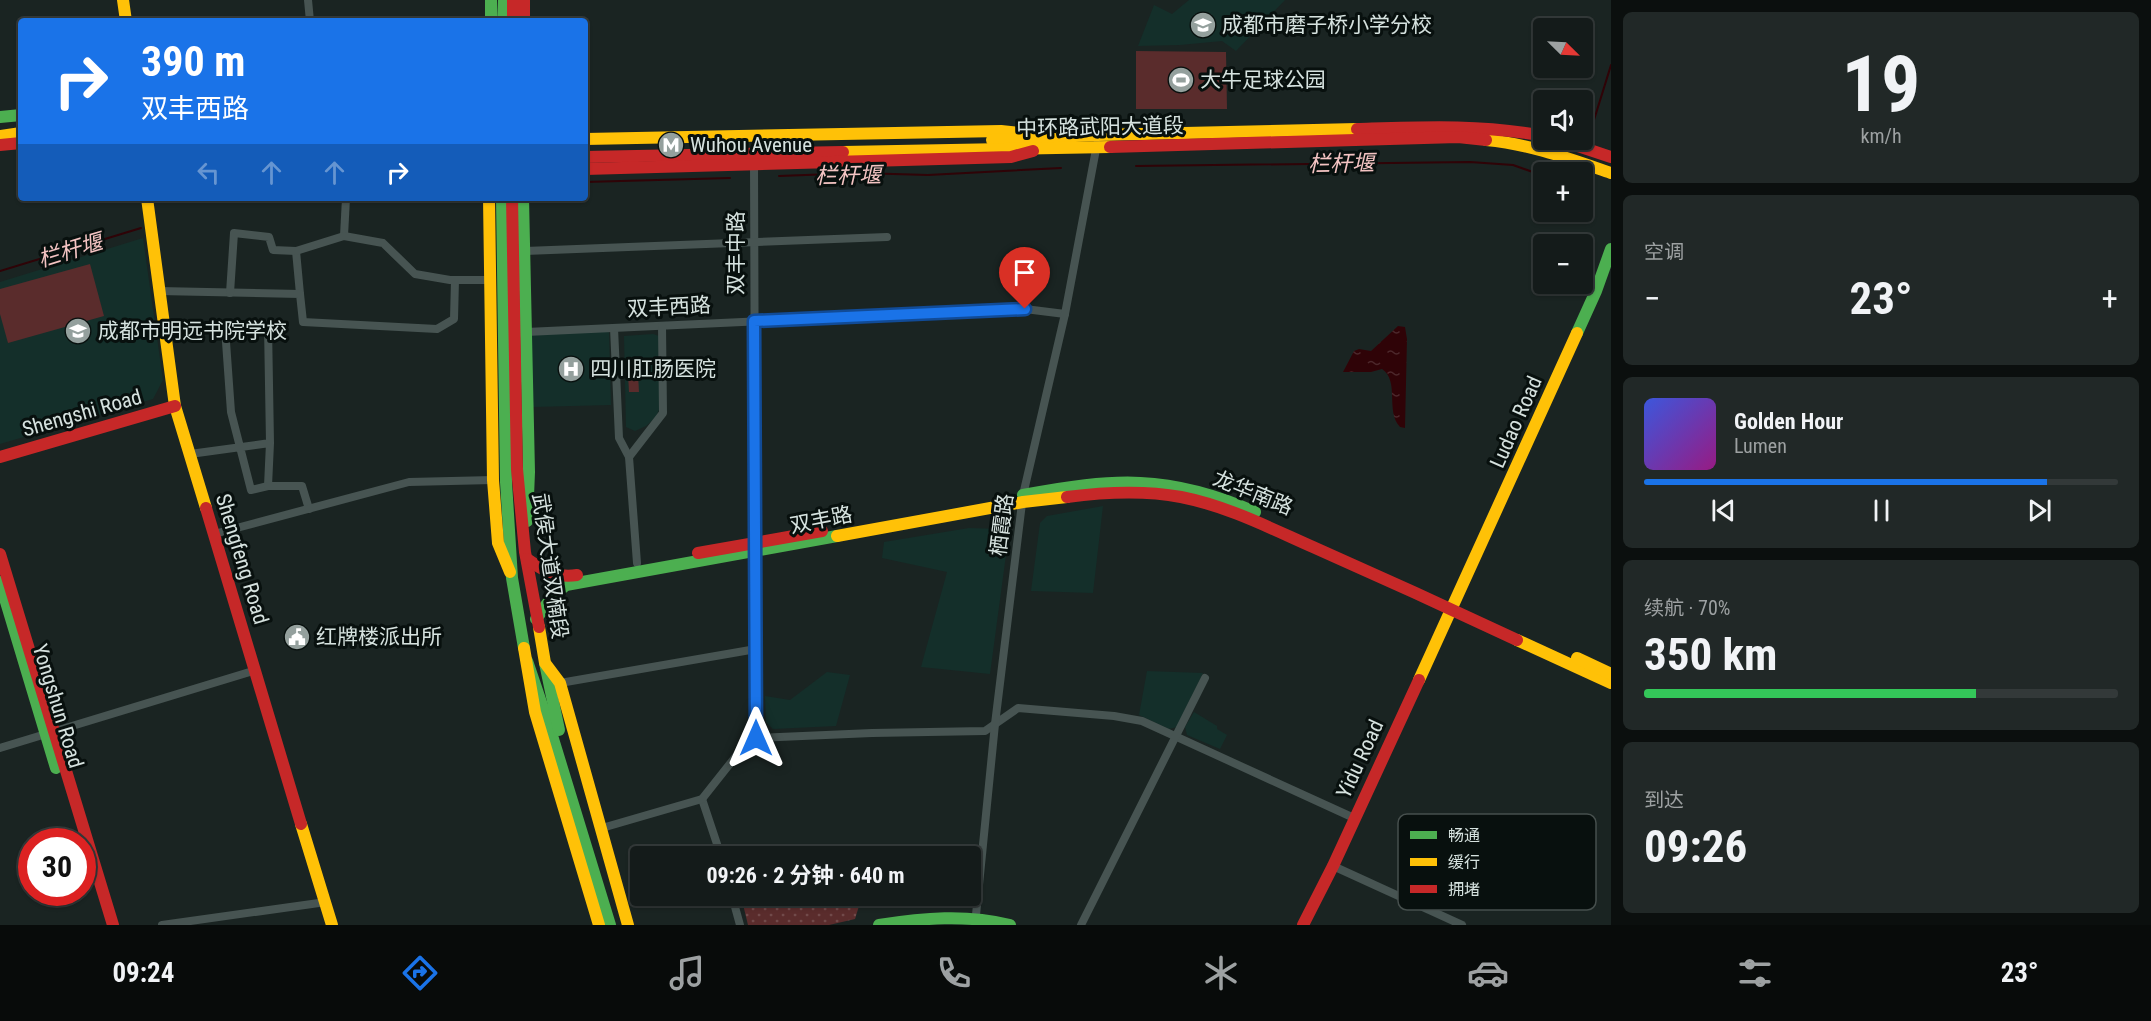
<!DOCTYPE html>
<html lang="zh">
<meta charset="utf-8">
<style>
body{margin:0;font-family:"Roboto Condensed","Noto Sans SC",sans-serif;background:#212827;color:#f1f3f6;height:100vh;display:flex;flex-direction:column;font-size:22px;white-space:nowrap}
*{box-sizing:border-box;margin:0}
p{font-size:20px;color:#9da1a2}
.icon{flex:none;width:33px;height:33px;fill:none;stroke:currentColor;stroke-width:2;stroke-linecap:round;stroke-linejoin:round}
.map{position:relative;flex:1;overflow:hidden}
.details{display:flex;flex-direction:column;gap:12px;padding:12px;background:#0b0f0e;width:540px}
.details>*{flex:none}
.top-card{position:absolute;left:18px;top:18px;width:570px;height:183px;border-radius:6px;box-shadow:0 2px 4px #0004,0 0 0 2px #333939;background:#1a73e8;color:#fff;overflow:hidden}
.needle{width:39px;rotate:114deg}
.fabs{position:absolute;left:1533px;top:18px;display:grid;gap:12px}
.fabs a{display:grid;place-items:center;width:60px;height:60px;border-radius:6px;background:#141b1a;box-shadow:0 2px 4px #0004,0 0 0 2px #333939;font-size:30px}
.speed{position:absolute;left:18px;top:828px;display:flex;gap:12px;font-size:30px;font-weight:700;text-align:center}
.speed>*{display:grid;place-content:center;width:78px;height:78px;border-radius:50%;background:#141b1a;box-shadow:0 2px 4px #0004,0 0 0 2px #333939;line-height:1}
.speed .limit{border:9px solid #d22;background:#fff;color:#111}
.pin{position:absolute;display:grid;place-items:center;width:51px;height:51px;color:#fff;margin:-62px -26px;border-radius:50% 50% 50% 0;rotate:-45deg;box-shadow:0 0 6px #0007}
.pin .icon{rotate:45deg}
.me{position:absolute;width:66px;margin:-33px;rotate:0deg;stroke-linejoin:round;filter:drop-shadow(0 0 4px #0008)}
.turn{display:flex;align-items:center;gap:21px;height:126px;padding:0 24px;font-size:27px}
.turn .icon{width:78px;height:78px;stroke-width:2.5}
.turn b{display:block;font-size:42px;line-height:51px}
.lanes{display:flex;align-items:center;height:57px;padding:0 24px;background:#0003;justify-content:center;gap:30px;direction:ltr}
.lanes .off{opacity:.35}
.big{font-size:45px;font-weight:700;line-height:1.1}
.details .card{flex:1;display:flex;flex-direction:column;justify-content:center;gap:9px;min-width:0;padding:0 21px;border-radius:9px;background:#212827}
.details .dial{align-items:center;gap:0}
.dial b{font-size:78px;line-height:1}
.song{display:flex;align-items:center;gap:18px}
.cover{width:72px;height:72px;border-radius:9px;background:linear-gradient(135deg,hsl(230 70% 55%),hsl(310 70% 35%))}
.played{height:6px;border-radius:3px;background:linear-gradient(90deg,#1a73e8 85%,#333939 85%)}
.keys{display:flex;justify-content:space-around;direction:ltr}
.heat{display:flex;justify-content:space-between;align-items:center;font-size:33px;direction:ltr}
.charge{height:9px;border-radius:4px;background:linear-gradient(90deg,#34c759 70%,#333939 0)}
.trip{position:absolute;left:630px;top:846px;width:351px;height:60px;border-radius:6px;background:#141b1a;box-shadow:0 2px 4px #0004,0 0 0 2px #333939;font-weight:700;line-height:60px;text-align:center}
.tab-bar{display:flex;height:96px;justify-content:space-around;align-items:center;background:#080b0a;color:#9da1a2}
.tab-bar .icon{width:42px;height:42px}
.tab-bar .on{color:#1a73e8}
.tab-bar b{font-size:27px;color:#f1f3f6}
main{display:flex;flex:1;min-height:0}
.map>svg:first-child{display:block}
</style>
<main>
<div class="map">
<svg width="1611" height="925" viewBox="0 0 1611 925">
<defs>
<pattern id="grass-dots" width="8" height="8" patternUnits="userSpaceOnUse" patternTransform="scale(1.5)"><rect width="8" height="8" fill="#5a2c2c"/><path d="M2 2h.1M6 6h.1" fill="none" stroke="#714a4a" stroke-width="1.8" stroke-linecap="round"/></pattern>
<pattern id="water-ripples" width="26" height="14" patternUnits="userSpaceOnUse" patternTransform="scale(1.5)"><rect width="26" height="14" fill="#2f0307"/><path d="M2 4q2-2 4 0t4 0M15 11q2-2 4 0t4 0" fill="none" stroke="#4c272b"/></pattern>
</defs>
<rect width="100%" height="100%" fill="#1a2422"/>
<g fill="#142f2a">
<polygon points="1189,0 1285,0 1236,51 1222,41 1180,45 1138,46 1154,5 1172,14"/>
<polygon points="143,238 163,380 153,399 0,444 0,282"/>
<polygon points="609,330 611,405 533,407 531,333"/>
<polygon points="653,334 659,336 659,410 656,417 646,426 635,431 626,427 624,336"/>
<polygon points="1103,506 1093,593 1031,591 1040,523 1047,516"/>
<polygon points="969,528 1000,529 1008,540 990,674 921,667 947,572 882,558 884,542"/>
<polygon points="1147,671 1203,673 1177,727 1169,729 1139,715"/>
<polygon points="827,672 850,675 836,726 773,729 766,722 765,696 790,700"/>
<polygon points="1194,712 1217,726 1217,729 1227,735 1220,749 1187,735 1185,727"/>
</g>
<polygon fill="url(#grass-dots)" points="741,896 862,896 855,919 829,925 748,925"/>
<g fill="#5a2c2c">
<polygon points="1136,51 1226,52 1227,109 1136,109"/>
<polygon points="90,264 104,316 8,343 0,314 0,289"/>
<polygon points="628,374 638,374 639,392 629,392"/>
</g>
<path fill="url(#water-ripples)" d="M1398 326 1405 327 1407 339 1405 428 1400 427C1385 411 1400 381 1382 369L1371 372H1343L1354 351 1359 349 1371 351Z"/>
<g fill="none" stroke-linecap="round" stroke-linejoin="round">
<g stroke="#2f0307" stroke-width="2">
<polyline points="1589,136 1611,65"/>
<polyline points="1136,166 1470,162 1513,165 1544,176"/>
<polyline points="779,176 859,173 928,175 1061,168"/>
<polyline points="585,182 730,178"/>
<polyline points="165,198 165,199"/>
<polyline points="0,271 141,228"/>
</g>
<g stroke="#475452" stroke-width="8">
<polyline points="308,0 310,21"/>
<polyline points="754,164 756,738"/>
<polyline points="344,236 346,198"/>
<polyline points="296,251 300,294"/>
<polyline points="525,251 887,237"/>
<polyline points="159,291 300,294 303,322 437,329 454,319 455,280"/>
<polyline points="230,293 234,233 269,237 273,250 296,251 344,236 383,243 415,274 450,280 490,280"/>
<polyline points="614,328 619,438 629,457"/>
<polyline points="526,332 1025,309 1065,314"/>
<polyline points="190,454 270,443 268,326 225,328 231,412 251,490 268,486 270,443"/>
<polyline points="268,486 302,486 309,509"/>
<polyline points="214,534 409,482 493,480"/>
<polyline points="637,563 629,457 663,413 662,326"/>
<polyline points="560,683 756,649"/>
<polyline points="0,748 256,670"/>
<polyline points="702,799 721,856"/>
<polyline points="602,828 702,799 744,746 756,738 872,733 985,731 1018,708 1114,716 1142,721 1354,818"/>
<polyline points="1333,866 1462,925"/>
<polyline points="732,896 740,925"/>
<polyline points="162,925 326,902"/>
<polyline points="975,925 995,724 1023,495 1065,314 1097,144"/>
<polyline points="1081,925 1205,678"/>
</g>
<g stroke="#4caf50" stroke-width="12">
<polyline points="491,0 491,21"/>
<polyline points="503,21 504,0"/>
<polyline points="0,117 21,115"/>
<polyline points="502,198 506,482 512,578 524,648"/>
<polyline points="523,198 529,472 527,521"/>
<polyline points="1577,333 1596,291 1611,249"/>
<path d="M1023 495C1113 478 1169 474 1255 512"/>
<polyline points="0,582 56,768"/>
<polyline points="536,619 552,597 566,585 837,536"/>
<polyline points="527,661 550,729 610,925"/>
<polyline points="545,663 559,730"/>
<path d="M879 925C923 918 966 914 1010 925"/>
</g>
<g stroke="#ffc107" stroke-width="12">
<polyline points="123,0 126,21"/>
<polyline points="0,136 21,133"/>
<polyline points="585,139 1001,131 1028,134"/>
<polyline points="992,140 1097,135 1357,129"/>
<path d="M1486 140C1530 144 1570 159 1611 173"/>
<polyline points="843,152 1110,147"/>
<polyline points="147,198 175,406 206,508"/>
<polyline points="489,198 493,480 498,543 510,572"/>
<polyline points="837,536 1023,502 1067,497"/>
<polyline points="539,627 545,663 560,683 628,925"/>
<polyline points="1517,640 1611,683"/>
<polyline points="524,648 535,712 599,925"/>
<polyline points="1577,658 1611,674"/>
<polyline points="1419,680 1577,333"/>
<polyline points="301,824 332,925"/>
</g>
<g stroke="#c62828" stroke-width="12">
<polyline points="513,0 513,21"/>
<polyline points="524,0 524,21"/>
<path d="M1357 129C1422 127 1479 124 1544 136"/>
<polyline points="1560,140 1611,157"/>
<polyline points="0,145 21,143"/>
<polyline points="1110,147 1458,137 1486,140"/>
<polyline points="585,157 843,152"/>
<polyline points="585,169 1011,157 1033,151"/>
<polyline points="512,198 517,469 525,552 539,627"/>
<polyline points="0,457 175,406"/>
<path d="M1067 497C1105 492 1143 490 1181 497 1227 506 1270 528 1313 547 1381 577 1449 608 1517 640"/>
<polyline points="206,508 301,824"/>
<polyline points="698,553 822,531"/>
<polyline points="0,554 113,925"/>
<path d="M527 559C544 571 556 578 577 575"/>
<polyline points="1303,925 1333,866 1419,680"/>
</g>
</g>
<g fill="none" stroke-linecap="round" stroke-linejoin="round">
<g stroke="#114b97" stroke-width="15">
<polyline id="route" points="756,738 754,321 1025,309"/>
</g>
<use href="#route" stroke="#1a73e8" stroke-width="10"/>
</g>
<defs>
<g id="school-disc" transform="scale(1.35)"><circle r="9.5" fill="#94a09d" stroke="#08100e"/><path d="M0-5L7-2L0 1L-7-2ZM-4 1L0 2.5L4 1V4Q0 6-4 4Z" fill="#fff"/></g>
<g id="stadium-disc" transform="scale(1.35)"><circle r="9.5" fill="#94a09d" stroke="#08100e"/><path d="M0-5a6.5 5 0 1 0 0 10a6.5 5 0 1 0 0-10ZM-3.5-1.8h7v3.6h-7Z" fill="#fff"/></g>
<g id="metro-disc" transform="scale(1.35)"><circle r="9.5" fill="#94a09d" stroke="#08100e"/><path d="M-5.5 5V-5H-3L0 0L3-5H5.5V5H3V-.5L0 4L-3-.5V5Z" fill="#fff"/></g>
<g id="hospital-disc" transform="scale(1.35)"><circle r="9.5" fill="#94a09d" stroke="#08100e"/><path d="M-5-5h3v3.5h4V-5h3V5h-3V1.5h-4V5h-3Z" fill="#fff"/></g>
<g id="civic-disc" transform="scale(1.35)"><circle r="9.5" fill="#94a09d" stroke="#08100e"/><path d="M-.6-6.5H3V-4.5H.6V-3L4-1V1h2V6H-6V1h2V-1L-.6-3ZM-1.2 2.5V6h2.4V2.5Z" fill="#fff"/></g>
</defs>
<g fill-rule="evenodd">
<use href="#school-disc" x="1203" y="25"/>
<use href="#stadium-disc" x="1181" y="80"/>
<use href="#metro-disc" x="671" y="145"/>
<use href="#school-disc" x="78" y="331"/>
<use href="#hospital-disc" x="571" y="369"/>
<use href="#civic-disc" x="297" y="637"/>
</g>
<g text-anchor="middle" stroke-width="6" stroke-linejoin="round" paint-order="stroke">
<g font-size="21" fill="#d6e2df" stroke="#08100e" text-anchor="start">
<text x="1222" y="32">成都市磨子桥小学分校</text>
<text x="1200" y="87">大牛足球公园</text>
<text x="690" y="152">Wuhou Avenue</text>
<text x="98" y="338">成都市明远书院学校</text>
<text x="590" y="376">四川肛肠医院</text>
<text x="316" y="644">红牌楼派出所</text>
</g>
<g font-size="21" fill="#d6e2df" stroke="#08100e">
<text transform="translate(1100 127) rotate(-1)" y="7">中环路武阳大道段</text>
<text transform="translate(736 253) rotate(-90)" y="7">双丰中路</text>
<text transform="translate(669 307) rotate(-3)" y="7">双丰西路</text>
<text transform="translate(82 413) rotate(-16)" y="7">Shengshi Road</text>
<text transform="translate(1516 422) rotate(-66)" y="7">Ludao Road</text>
<text transform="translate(1253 493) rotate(22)" y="7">龙华南路</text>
<text transform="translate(821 520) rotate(-11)" y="7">双丰路</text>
<text transform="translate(1002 525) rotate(-83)" y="7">栖霞路</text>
<text transform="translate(242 559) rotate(73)" y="7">Shengfeng Road</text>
<text transform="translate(550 566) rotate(82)" y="7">武侯大道双楠段</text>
<text transform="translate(58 706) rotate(73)" y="7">Yongshun Road</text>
<text transform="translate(1360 759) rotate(-65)" y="7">Yidu Road</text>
</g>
<g font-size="22" font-style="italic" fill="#f4c4c3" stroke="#08100e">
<text transform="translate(1341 163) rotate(-1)" y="8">栏杆堰</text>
<text transform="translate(848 175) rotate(-1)" y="8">栏杆堰</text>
<text transform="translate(70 250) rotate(-17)" y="8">栏杆堰</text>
</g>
</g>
<rect x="1398" y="814" width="198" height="96" rx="9" fill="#08100e" stroke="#464f4d" stroke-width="1.5"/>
<rect x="1410" y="831" width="27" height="8" fill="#4caf50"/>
<rect x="1410" y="858" width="27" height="8" fill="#ffc107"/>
<rect x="1410" y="885" width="27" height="8" fill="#c62828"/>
<g font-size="16" fill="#d6e2df">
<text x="1448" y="841">畅通</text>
<text x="1448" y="868">缓行</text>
<text x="1448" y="895">拥堵</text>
</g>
</svg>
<div class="fabs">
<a><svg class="needle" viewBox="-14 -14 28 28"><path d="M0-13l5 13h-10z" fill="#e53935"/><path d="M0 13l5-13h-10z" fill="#9da1a2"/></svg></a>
<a><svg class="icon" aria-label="sound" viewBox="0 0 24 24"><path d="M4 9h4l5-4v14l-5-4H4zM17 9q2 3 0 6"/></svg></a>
<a>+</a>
<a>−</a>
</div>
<div class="speed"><div class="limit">30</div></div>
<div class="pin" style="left:1025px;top:309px;background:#d93025"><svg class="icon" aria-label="arrive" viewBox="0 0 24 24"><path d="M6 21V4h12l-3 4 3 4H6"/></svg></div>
<svg class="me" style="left:756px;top:738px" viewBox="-20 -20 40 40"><path d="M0-17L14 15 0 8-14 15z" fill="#1a73e8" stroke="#fff" stroke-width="4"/></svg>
<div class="trip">09:26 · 2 分钟 · 640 m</div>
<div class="top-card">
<div class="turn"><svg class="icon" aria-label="right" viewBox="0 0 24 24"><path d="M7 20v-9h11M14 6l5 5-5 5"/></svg><div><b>390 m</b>双丰西路</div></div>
<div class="lanes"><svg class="icon off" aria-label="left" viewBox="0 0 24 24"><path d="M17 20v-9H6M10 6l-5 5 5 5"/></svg><svg class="icon off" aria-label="ahead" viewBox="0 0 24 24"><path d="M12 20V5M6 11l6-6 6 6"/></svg><svg class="icon off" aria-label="ahead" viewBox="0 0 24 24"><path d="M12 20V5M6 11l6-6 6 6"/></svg><svg class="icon" aria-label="right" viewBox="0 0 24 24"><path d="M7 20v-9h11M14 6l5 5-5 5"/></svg></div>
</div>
</div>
<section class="details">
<div class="card dial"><b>19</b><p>km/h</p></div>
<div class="card"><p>空调</p>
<div class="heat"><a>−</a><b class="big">23°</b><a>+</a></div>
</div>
<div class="card">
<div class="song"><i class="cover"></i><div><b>Golden Hour</b><p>Lumen</p></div></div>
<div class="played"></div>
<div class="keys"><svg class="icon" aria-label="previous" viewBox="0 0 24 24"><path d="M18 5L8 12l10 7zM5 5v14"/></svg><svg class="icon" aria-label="pause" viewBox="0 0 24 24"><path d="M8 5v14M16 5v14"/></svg><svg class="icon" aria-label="next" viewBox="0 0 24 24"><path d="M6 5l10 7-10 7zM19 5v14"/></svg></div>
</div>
<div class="card"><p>续航 · 70%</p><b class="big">350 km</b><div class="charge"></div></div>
<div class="card"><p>到达</p><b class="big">09:26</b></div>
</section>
</main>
<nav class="tab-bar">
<b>09:24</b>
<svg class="icon on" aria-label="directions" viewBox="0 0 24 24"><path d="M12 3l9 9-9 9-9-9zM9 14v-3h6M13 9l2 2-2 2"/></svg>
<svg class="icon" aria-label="music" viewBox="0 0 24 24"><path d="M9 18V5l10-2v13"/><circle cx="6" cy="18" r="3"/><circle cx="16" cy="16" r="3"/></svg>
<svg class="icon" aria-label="phone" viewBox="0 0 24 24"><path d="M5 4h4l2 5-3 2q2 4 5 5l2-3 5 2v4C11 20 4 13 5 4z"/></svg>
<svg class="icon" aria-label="climate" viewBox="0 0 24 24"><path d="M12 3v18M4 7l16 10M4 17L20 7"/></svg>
<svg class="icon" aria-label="car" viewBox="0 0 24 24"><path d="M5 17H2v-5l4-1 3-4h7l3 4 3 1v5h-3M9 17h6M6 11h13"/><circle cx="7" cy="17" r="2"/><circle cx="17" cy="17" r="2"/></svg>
<svg class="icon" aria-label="filters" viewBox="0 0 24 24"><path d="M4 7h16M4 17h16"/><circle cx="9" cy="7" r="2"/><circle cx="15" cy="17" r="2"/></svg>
<b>23°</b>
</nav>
